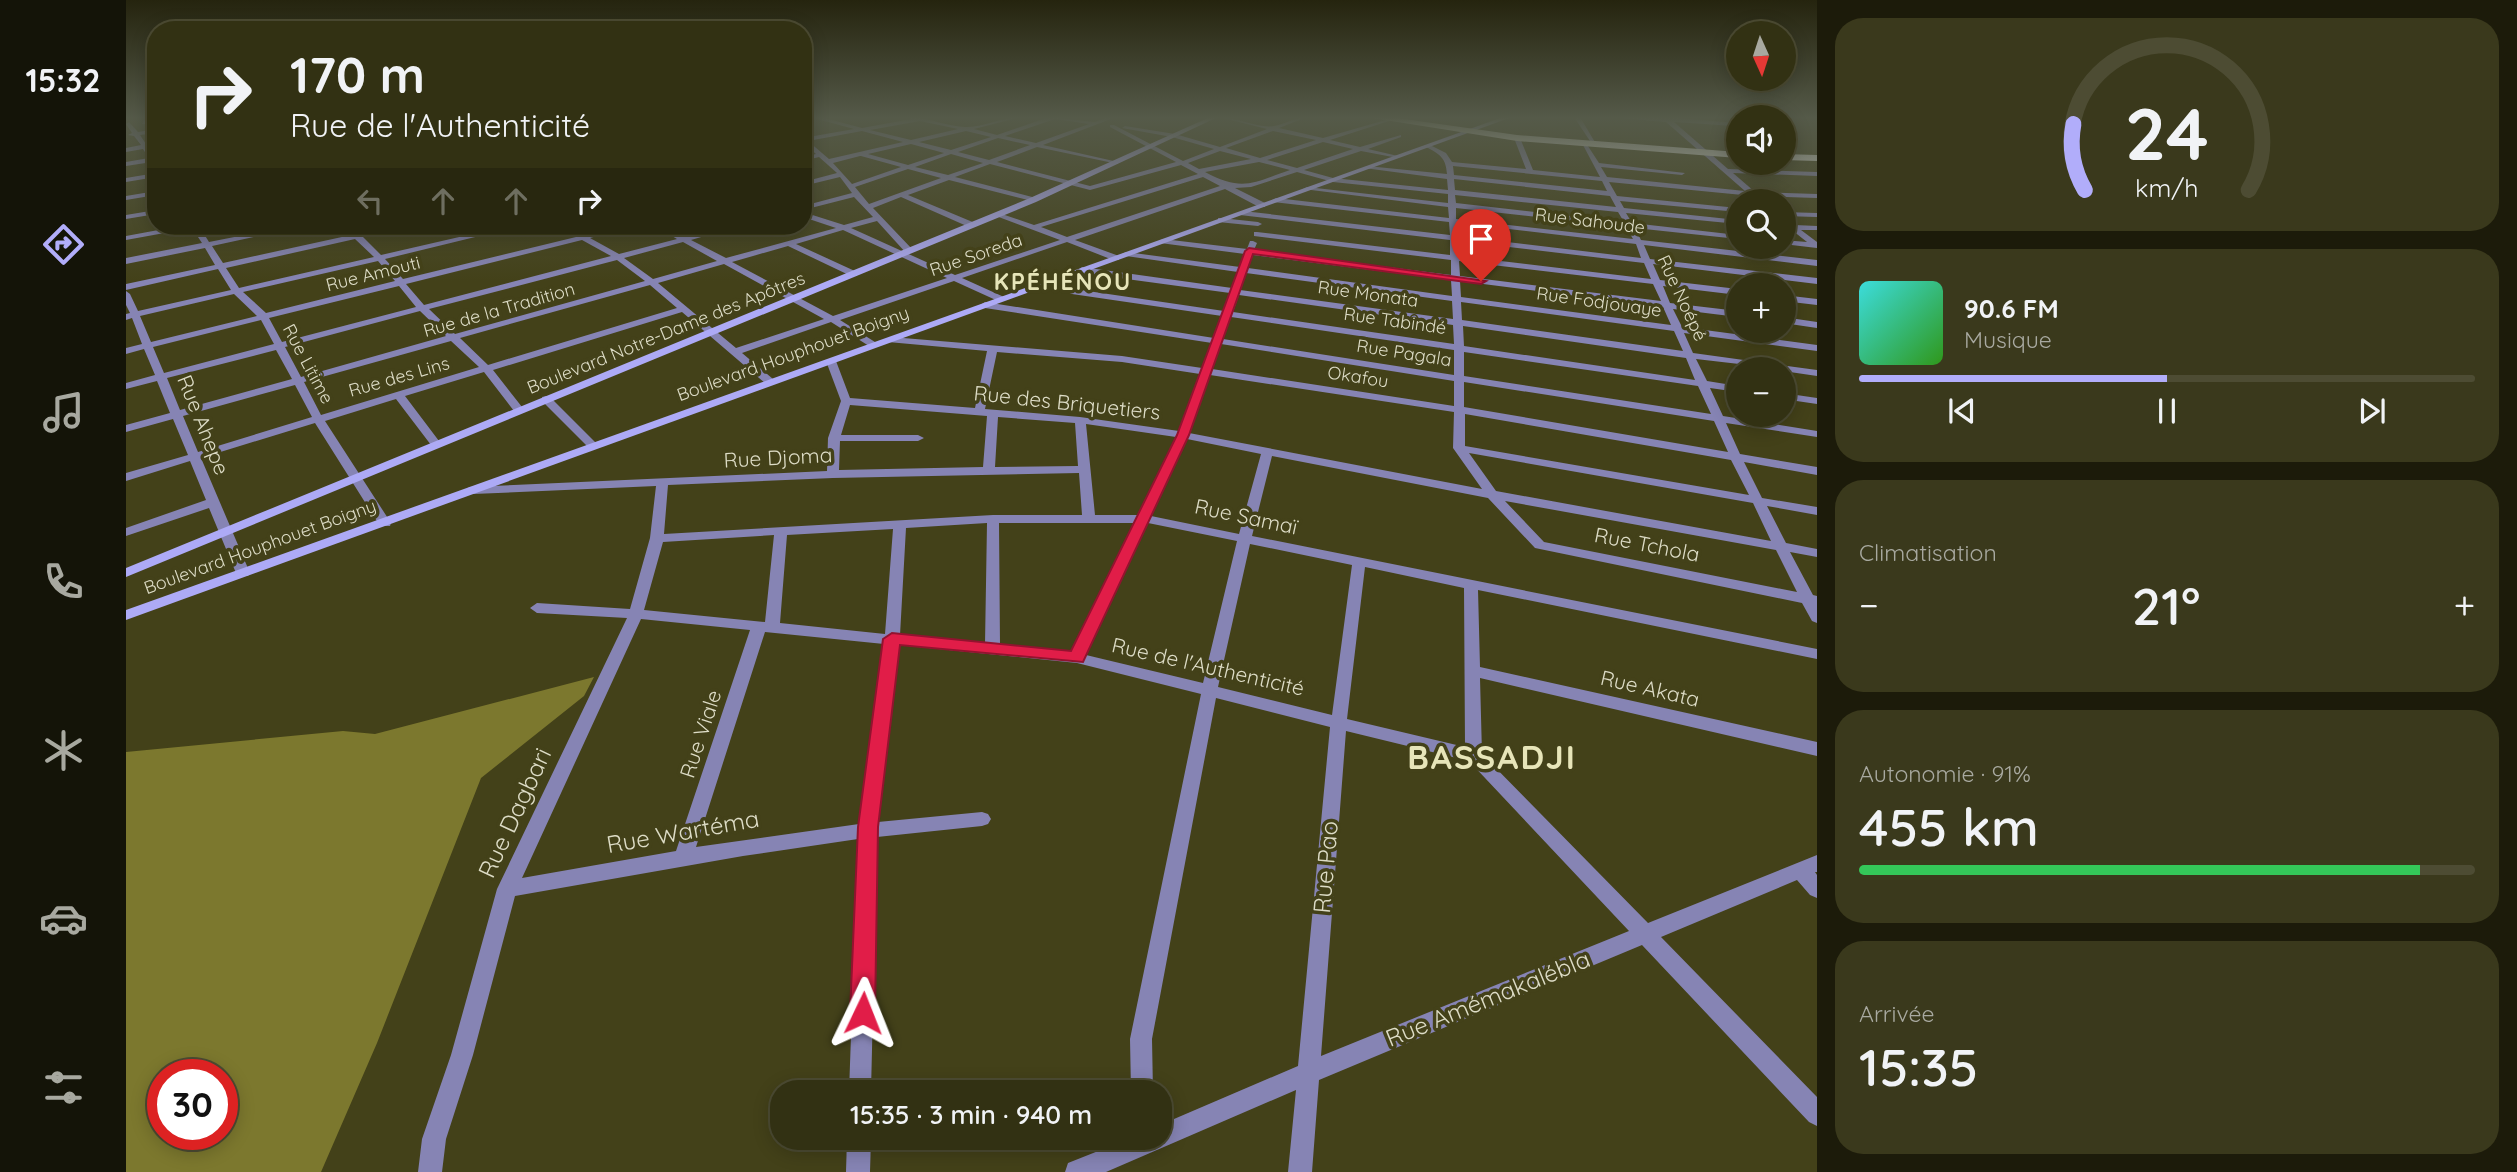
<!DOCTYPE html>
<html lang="fr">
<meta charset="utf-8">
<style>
body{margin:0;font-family:Quicksand,sans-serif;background:#3a391c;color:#f1f3f6;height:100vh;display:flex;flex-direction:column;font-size:26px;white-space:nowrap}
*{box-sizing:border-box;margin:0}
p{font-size:23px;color:#a8a9a0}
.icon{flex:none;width:38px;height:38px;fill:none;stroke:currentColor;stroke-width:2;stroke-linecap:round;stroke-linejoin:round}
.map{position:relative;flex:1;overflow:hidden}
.sheet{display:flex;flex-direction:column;gap:18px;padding:18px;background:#1c1b0a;width:700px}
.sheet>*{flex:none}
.guide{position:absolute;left:21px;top:21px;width:665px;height:214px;border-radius:28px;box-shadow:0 4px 18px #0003,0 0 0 2px #4d4c33;background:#323113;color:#f1f3f6;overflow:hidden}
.needle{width:46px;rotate:177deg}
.controls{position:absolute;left:1600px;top:21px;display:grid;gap:14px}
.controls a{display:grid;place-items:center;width:70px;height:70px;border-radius:50%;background:#323113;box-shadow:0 4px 18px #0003,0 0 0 2px #4d4c33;font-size:35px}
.speed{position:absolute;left:21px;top:1059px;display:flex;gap:14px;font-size:35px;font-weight:700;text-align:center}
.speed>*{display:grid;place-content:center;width:91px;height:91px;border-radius:50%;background:#323113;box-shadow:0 4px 18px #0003,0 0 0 2px #4d4c33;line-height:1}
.speed .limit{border:10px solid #d22;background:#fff;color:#111}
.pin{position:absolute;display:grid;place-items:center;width:60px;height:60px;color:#fff;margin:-72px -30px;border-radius:50% 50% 50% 0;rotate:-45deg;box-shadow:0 0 7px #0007}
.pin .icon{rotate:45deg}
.me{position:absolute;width:77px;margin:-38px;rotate:2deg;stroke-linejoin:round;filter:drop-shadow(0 0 5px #0008)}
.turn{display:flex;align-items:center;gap:24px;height:147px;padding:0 28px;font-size:32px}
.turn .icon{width:91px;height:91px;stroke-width:2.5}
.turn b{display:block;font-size:49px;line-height:60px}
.lanes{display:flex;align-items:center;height:66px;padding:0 28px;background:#0003;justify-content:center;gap:35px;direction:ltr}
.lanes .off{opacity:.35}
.big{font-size:52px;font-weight:600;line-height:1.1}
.sheet .tile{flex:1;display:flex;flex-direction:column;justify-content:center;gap:10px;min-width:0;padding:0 24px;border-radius:28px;background:#3a391c}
.sheet .dial{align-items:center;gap:0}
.dial svg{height:182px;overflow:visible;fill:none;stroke:#4d4c33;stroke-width:7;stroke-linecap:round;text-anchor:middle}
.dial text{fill:#f1f3f6;stroke:none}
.song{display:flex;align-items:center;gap:21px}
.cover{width:84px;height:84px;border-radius:10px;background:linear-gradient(135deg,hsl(180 70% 55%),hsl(110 70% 35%))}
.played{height:7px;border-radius:4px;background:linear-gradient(90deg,#b1adfa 50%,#4d4c33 50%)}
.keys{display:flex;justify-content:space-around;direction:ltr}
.heat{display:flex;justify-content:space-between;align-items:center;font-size:38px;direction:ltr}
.charge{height:10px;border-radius:5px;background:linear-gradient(90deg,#34c759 91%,#4d4c33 0)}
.trip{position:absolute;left:644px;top:1080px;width:402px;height:70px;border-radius:28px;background:#323113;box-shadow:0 4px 18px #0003,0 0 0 2px #4d4c33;font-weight:600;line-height:70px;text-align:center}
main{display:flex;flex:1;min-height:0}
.dock{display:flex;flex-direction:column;width:126px;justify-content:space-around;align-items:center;background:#141408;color:#a8a9a0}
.dock .icon{width:49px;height:49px}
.dock .on{color:#b1adfa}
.dock b{font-size:32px;color:#f1f3f6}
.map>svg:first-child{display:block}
</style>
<main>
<nav class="dock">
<b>15:32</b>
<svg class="icon on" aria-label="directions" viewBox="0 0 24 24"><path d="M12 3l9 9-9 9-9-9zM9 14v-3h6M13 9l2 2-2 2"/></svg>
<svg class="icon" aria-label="music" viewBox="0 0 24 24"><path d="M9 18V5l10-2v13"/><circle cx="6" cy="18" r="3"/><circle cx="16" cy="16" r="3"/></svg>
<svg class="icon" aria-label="phone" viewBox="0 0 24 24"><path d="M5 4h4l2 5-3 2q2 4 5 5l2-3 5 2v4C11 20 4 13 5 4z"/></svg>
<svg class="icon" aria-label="climate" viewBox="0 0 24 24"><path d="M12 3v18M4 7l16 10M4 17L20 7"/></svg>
<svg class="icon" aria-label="car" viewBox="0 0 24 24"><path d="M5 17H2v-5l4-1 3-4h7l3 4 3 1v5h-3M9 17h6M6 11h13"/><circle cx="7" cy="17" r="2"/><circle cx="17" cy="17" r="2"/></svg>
<svg class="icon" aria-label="filters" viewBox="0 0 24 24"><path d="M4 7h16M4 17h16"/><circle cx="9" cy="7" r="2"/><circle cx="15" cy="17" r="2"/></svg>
</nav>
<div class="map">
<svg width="1691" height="1172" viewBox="0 0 1691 1172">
<rect width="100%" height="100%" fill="#434119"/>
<path fill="#7c782e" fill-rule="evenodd" d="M468 677 458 696 355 778 251 1043 195 1172H0V752L217 731 249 734ZM96 1074V1134H37V1074Z"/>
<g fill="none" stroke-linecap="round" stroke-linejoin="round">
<g fill="#8684b4" fill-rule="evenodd">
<polygon points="20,117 27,117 20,124 16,124"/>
<path d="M684 117H695L736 128 785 119 782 117C802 117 819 126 839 127 857 128 876 117 895 117L848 129 871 135 923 117 969 122 981 117H990L917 145 992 162V164L911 147 871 162 964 186 1050 162 984 127V125H988L1057 161 1088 149 1046 137 996 128 999 126 1049 134 1094 147 1141 129 1093 117C1110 117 1134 129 1148 126 1160 124 1169 117 1181 117L1153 128 1197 138 1263 119V121L1204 140 1234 147 1275 135V137L1242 149 1272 156V158L1235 151 1178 170 1207 178 1322 190 1321 179 1238 168 1241 166 1321 174C1320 158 1314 154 1300 147L1302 144 1320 153 1326 162 1400 169 1388 138 1391 136 1394 138 1407 170 1474 177 1457 145 1460 143 1473 163 1559 173 1556 175 1475 167 1481 177 1619 191 1540 122 1480 117H1542L1610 123 1608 126 1548 122 1602 169 1691 172V176L1607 173 1629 192 1691 194V198L1627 196 1483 182 1491 196 1612 208V212L1494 201 1498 208 1612 220V224L1500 213 1506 223 1612 235V239L1509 228 1515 240 1691 260V266L1518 245 1524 259 1691 278V284L1527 264 1534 280 1612 289V295L1537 286 1544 303 1612 311V317L1547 309 1556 327 1691 345V351L1558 333 1567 353 1691 370V376L1657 371V369L1570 359 1581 381 1612 386V392L1584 388 1597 416 1691 431V437L1600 423 1614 454 1691 467V475L1618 462 1636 498 1691 507V515L1641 506 1660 543 1691 549V557L1664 552 1687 595 1691 596V623L1686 621 1676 603 1409 548 1362 498 1146 456 1126 536 1691 649V659L1352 590 1354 667 1691 742V756L1354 678 1356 754 1522 923 1691 855V872H1689L1691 875V898L1684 895 1671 880 1535 937 1691 1097V1126L1683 1122 1516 945 1193 1080 1186 1172H1162L1170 1090 980 1172H939L942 1163 1005 1138H1034V1125L1172 1066 1204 727 1090 698 1026 1039 1027 1092H1005L1004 1039 1075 694 951 663 773 645 752 822 856 812 862 814 865 819 862 824 856 826 751 837 745 1092H723L732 839 617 856 389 896 347 1055 320 1139 316 1172H292L296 1139 325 1055 371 889 501 618 411 613 404 608 411 603 504 609 524 538 530 486 347 494 343 493 341 490 343 487 701 471 702 438 715 401 700 361 705 358 710 361 724 398 849 408 861 351 762 342V338L765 337 996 356 1076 368 1086 343 859 308 854 305 859 302 1088 338 1096 316 946 294 918 282 922 279 948 289 1098 311 1104 293 956 273 952 270 956 267 1106 288 1112 272 1000 256 996 254 1000 252 1114 267 1119 254 1034 243 1033 241 1037 239 1121 249 1124 241H1127L1131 243 1128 250 1325 275V260L1128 236V232H1131L1324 255V240L1114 215 1113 213 1117 211 1324 235 1323 222 1147 202 1146 200 1150 198 1323 218 1322 207 1177 189 1181 187 1322 203V194L1207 182 1171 172 1125 187 1109 188 1139 203V207H1133L1099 189 949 240 993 256V260H987L941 242 836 278 878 297V301H872L828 281 714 320 749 342V346H743L705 322 616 353 647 379V383H639L556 312 367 370 396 407V411H388L358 372 279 396 313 441V445H305L270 399 199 421 265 523 264 526H254L189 423 75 458 124 573 122 576H112L110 573 83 508 0 536V528L80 500 64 461 0 481V473L62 455 47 419 0 432V425L44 413 31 381 0 389V383L29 375 18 349 0 354V348L16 344 6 318 0 320V314L4 313 0 305V291L4 294 12 311 105 290 92 269 0 290V284L89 265 79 248 0 264V258L76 243 66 228 0 240V236L54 226H73L83 242 165 226H179L86 246 97 263 225 235 216 226H224L232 233 268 226H281L237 237 255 255 381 226H394L259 259 277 279 450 237 433 226H442L458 235 494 226H506L464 238 493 254 551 239 529 226H538L559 237 601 226H613L565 240 600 258 710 228 677 217V212L718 225 747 217 728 197 677 210V206L726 193 714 177 677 186V182L711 173 693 157 677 161V157L690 154 677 143V138L728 129ZM929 119 963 124 910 143 879 136ZM794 121 832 129 785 140 744 130ZM736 131 777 142 703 159 682 141ZM840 131 865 137 825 150 793 142ZM1147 131 1190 140 1134 158 1100 148ZM872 138 904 145 863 160 832 152ZM1197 142 1227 149 1171 168 1141 160ZM785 144 818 153 782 165 742 154ZM1094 151 1125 159 1073 169 1062 163ZM825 154 857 163 822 175 789 167ZM734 156H735L775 167 726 184 707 163ZM1133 162 1164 170C1126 183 1117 192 1079 172ZM864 164 964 190 1055 165 1072 174 908 225 870 212V216L934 240 829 275 725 228 751 221 780 253H786V249L747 208 775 197 843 227H849V223L782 195 823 180 910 202V198L829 177ZM1327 166 1476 181 1481 191 1328 175ZM782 169 815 178 743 204 729 187ZM1077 177 1094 186 941 237 915 227ZM1328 179 1484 196 1490 207 1329 190ZM1329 195 1492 212 1498 222 1330 203ZM1330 208 1500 227 1507 239 1330 219ZM1331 223 1510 244 1515 258 1331 236ZM717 230 821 278 707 316 606 262 662 246 725 276H731V272L670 244ZM229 239 248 257 113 288 100 268ZM456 240 485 256 298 305 280 284ZM1332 241 1518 263 1525 279 1333 256ZM557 242 591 261 527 279 498 258ZM1127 255 1325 280 1326 296 1122 268ZM491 260 519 281 329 334 303 309ZM252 261 269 281 140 313 117 292ZM1333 261 1527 284 1535 301 1334 276ZM598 264 698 319 610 348 532 283ZM1120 273 1326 301 1327 319 1114 290ZM1334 281 1537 307 1545 325 1335 297ZM524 285 551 308 362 365 334 338ZM273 286 290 307 156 342 143 318ZM108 294 131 316 25 342 14 316ZM1113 295 1327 325 1328 344 1107 312ZM1335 302 1548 331 1557 351 1336 320ZM294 311 320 336 175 377 159 347ZM1105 317 1328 350V375L1097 339ZM135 320 148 344 38 373 27 347ZM1337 326 1560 358 1569 380 1338 346ZM325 341 353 367 195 415 178 382ZM1095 344 1328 381V406L1086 369ZM150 350 166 379 54 410 41 378ZM871 352 996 362 1074 374 1053 431 954 417 859 409ZM1338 352 1572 386 1585 414 1338 376ZM1084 375 1328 412 1327 448 1356 489 1063 433ZM1338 382 1588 421 1602 452 1338 407ZM169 385 186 417 72 452 57 416ZM724 405 861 416 857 467 713 470 714 441H792L798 438 792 435H715ZM1339 414 1605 460 1623 495 1339 446ZM872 417 949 423 952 466 869 467ZM960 424 1050 437 1013 515H969ZM1061 439 1135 454 1113 534 1025 516ZM1343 453 1627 503 1645 541 1370 491ZM953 473 956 515H867L538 534 542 485 707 478ZM1379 501 1650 550 1671 592 1418 542ZM861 523 859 644 774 635 780 528ZM873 523H1009L946 652 874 645ZM1022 523 1111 541 1077 683 960 655ZM767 529 759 634 654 623 661 535ZM648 535 639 622 518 610 537 542ZM1124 544 1226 565 1206 715 1092 687ZM1239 567 1338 588 1339 747 1221 719ZM515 619 624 630 550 851 396 878ZM639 632 758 644 733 824 570 847ZM1220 731 1343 761 1503 931 1195 1056Z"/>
<polygon points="1448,117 1454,117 1470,144 1466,144"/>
<polygon points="3,122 12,132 30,129 30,133 14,135 20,144 30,144 30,146 23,148 30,157 30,165 26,162 0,166 0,162 23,158 17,149 0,152 0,148 15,145 8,136 2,135 6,133 0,124"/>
<polygon points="30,173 30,177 0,182 0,178"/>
<polygon points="30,191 30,195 0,200 0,196"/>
<polygon points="30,210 30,214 0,219 0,215"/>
<polygon points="1657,212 1691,213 1691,217 1657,216"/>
<polygon points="1657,217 1669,225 1691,226 1691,230 1675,230 1691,242 1691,248 1657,244 1657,240 1681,242 1657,223"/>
<polygon points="1095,218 1132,222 1136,224 1132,226 1092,222 1092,218"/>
<polygon points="1657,295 1691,299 1691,305 1657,301"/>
<polygon points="1657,317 1691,322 1691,328 1657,323"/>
<polygon points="1657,393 1691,398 1691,404 1657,399"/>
<polygon points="420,396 424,397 471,444 471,448 463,448 416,401 416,397"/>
<polygon points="721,1138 745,1138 744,1172 720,1172"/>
</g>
<g fill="#adaaf6" fill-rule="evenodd">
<polygon points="1084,117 1092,117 910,202 0,577 0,568 904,198"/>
<polygon points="1377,117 1386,117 0,620 0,610"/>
</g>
<g fill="#f1f1f1" fill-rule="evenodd">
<polygon points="1240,117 1264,117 1391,135 1612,152 1612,158 1391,141"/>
<polygon points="1657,154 1691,155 1691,161 1657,160"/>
</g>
</g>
<linearGradient id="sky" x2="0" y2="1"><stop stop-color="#25240e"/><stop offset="0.42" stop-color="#555a49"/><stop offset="1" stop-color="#555a49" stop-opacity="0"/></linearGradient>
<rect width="1691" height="281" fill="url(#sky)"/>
<polygon fill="#e11d48" stroke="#92132f" stroke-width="2" points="1123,248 1360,281 1355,284 1127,254 1063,435 957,662 774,645 752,827 749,1013 745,1021 737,1025 728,1021 724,1013 732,827 757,639 766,633 945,651 1051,435 1119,251"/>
<g text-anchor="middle" stroke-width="7" stroke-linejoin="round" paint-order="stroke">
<g font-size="18" fill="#dddcc6" stroke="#434119">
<text transform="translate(1464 221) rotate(7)" y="6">Rue Sahoude</text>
<text transform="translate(850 255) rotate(-19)" y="6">Rue Soreda</text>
<text transform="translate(247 274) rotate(-14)" y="6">Rue Amouti</text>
<text transform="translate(1242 294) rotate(8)" y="6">Rue Monata</text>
<text transform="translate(1556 298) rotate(65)" y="6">Rue Noépé</text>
<text transform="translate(1473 302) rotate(8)" y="6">Rue Fodjouaye</text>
<text transform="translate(373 310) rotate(-16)" y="6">Rue de la Tradition</text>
<text transform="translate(1269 321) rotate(8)" y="6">Rue Tabindé</text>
<text transform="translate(540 333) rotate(-22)" y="6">Boulevard Notre-Dame des Apôtres</text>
<text transform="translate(1278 353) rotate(9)" y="6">Rue Pagala</text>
<text transform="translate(667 354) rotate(-20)" y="6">Boulevard Houphouet Boigny</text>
<text transform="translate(182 364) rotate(62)" y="6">Rue Litime</text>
<text transform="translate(273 377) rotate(-16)" y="6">Rue des Lins</text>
<text transform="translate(1232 377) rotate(9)" y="6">Okafou</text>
<text transform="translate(134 547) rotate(-20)" y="6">Boulevard Houphouet Boigny</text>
</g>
<g font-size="21" fill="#dddcc6" stroke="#434119">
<text transform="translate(941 403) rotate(6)" y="7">Rue des Briquetiers</text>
<text transform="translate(77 425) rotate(68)" y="7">Rue Ahepe</text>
<text transform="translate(652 458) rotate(-3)" y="7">Rue Djoma</text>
<text transform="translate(1120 517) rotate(12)" y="7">Rue Samaï</text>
<text transform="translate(1521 545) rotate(11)" y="7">Rue Tchola</text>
<text transform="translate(1082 667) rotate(13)" y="7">Rue de l'Authenticité</text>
<text transform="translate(1524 689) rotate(13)" y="7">Rue Akata</text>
<text transform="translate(575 734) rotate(-72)" y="7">Rue Viale</text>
</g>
<g font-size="23" font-weight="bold" letter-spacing="2" fill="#e7e5b9" stroke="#434119">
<text x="937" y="290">KPÉHÉNOU</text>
</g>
<g font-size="24" fill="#dddcc6" stroke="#434119">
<text transform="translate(389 813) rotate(-65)" y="8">Rue Dagbari</text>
<text transform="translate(557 832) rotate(-10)" y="8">Rue Wartéma</text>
<text transform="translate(1200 867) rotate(-85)" y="8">Rue Pao</text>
<text transform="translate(1362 999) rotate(-22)" y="8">Rue Amémakalébla</text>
</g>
<g font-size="33" font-weight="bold" letter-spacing="2" fill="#e7e5b9" stroke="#434119">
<text x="1366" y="769">BASSADJI</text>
</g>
</g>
</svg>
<div class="controls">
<a><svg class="needle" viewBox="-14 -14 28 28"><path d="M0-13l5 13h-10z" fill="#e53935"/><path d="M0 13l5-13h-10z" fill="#a8a9a0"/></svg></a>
<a><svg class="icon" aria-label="sound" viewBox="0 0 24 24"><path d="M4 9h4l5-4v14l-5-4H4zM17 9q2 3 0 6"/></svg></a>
<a><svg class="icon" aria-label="search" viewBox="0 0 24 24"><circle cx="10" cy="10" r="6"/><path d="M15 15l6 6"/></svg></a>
<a>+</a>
<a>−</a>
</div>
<div class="speed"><div class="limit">30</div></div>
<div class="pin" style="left:1355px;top:281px;background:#d93025"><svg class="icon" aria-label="arrive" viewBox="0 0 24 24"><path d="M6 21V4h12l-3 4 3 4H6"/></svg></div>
<svg class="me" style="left:737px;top:1013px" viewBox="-20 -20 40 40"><path d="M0-17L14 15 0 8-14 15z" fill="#e11d48" stroke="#fff" stroke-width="4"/></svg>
<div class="trip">15:35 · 3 min · 940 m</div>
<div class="guide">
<div class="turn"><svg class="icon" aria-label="right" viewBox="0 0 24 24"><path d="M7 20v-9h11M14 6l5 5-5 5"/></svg><div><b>170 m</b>Rue de l'Authenticité</div></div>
<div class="lanes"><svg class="icon off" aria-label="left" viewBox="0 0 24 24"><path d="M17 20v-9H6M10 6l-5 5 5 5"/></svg><svg class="icon off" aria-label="ahead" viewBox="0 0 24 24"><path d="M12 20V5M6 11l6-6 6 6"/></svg><svg class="icon off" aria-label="ahead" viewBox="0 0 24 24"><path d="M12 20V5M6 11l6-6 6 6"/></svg><svg class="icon" aria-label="right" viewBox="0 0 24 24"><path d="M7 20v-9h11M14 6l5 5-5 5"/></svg></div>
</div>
</div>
<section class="sheet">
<div class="tile dial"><svg viewBox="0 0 100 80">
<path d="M14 69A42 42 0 1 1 86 69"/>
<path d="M14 69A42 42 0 0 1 9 40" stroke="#b1adfa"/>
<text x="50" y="56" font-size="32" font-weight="700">24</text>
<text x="50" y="72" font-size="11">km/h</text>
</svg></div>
<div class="tile">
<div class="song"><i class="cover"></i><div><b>90.6 FM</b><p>Musique</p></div></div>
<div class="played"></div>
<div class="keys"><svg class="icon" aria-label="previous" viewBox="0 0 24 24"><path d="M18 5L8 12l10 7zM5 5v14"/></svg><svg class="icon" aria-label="pause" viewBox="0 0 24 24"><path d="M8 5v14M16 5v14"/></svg><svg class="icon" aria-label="next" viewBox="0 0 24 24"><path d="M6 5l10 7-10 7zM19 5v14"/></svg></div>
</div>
<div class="tile"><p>Climatisation</p>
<div class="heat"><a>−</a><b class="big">21°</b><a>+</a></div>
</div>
<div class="tile"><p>Autonomie · 91%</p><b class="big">455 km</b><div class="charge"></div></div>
<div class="tile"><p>Arrivée</p><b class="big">15:35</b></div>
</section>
</main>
